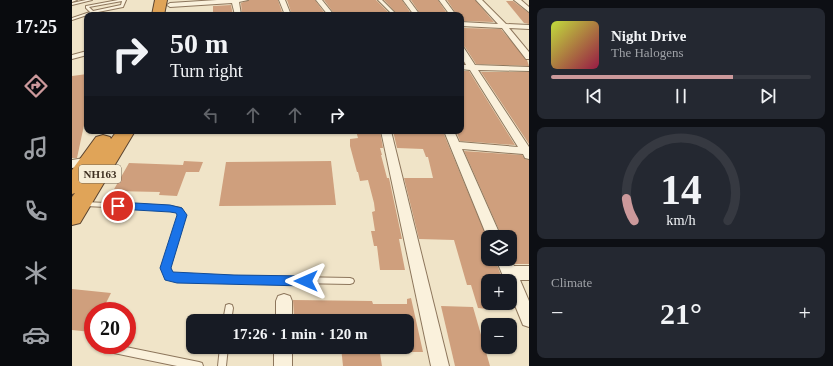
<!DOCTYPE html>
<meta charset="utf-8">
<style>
body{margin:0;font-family:"Times New Roman",serif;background:#242831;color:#f1f3f6;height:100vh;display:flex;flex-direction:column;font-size:15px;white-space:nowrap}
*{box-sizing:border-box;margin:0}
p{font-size:13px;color:#9ea1a6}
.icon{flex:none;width:22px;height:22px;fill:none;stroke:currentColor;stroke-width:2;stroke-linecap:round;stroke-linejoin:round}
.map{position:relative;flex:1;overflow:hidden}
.panel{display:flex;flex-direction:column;gap:8px;padding:8px;background:#0d0f14;width:304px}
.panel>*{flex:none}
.banner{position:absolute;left:12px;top:12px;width:380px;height:122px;border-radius:8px;box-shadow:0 1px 3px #0004;background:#171b24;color:#f1f3f6;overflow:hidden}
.controls{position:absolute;left:409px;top:230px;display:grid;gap:8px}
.controls a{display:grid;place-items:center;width:36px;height:36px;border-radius:8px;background:#171b24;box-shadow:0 1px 3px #0004;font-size:20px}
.speed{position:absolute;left:12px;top:302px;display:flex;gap:8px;font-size:20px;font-weight:700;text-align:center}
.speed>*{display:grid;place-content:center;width:52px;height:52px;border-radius:50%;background:#171b24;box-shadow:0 1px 3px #0004;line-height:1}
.speed .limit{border:6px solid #d22;background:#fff;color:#111}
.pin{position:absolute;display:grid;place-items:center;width:34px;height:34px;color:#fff;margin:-17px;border:2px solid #fff;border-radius:50%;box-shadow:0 1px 4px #0007}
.me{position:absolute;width:44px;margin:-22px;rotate:270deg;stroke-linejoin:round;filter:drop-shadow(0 0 3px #0008)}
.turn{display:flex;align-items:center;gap:14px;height:84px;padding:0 20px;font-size:18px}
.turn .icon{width:52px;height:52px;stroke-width:2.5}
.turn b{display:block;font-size:28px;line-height:34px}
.lanes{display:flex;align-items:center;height:38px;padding:0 20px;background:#0003;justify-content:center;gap:20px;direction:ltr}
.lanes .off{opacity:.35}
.big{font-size:30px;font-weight:600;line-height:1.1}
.panel .tile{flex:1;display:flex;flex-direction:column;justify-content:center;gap:6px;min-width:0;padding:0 14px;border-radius:8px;background:#242831}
.panel .dial{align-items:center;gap:0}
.dial svg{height:104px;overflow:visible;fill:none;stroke:#363941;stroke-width:7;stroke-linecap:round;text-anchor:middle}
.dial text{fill:#f1f3f6;stroke:none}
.song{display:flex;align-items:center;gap:12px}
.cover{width:48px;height:48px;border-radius:6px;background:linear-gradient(135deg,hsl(70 70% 55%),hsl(340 70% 35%))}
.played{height:4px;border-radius:2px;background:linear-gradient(90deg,#cc999b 70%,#363941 70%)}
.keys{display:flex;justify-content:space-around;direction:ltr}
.heat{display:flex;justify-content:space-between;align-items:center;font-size:22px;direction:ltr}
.trip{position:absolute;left:114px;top:314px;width:228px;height:40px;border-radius:8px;background:#171b24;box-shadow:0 1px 3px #0004;font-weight:600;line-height:40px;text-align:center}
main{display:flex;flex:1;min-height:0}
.dock{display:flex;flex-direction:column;width:72px;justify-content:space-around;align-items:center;background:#090b0e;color:#9ea1a6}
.dock .icon{width:28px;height:28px}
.dock .active{color:#cc999b}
.dock b{font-size:18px;color:#f1f3f6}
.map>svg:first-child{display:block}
</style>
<main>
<nav class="dock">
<b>17:25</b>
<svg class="icon active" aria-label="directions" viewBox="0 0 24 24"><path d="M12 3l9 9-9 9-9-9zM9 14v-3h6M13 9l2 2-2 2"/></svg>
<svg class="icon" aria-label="music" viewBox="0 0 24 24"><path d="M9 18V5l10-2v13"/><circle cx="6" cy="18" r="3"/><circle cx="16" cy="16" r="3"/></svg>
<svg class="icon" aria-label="phone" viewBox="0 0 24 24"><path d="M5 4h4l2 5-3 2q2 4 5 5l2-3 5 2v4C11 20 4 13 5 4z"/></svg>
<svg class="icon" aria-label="climate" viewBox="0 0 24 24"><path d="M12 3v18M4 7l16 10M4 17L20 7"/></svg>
<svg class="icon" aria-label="car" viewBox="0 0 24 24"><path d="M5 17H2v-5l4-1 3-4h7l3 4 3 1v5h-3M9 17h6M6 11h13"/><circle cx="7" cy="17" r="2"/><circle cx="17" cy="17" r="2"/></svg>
</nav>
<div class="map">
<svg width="457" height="366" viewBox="0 0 457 366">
<rect width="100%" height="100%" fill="#f0e4c8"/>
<g fill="#cf9f7d">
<polygon points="177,0 206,0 211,15 170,15 169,3"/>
<polygon points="215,0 243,0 254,15 220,15"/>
<polygon points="252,0 304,0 319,15 263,15"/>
<polygon points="312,0 330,0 340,15 326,15"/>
<polygon points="339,0 366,0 376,15 349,15"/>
<polygon points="375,0 403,0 422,22 389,21 389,15 385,15"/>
<polygon points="434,1 441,1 457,13 457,24 452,23"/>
<polygon points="159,5 161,15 141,15 141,6"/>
<polygon points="392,28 429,29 455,60 457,66 404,64 393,47 389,46"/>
<polygon points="389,71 397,71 443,145 388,141 384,131 389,131"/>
<polygon points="409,72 457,72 457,144"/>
<polygon points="15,74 15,111 5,158 0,158 0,76"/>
<polygon points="284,131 308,131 311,148 308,148 310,155 309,155 315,178 317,178 330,239 327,239 333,270 308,270 305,246 302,246 299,231 303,231 300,212 303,211 302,203 296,180 288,181 286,172 285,172 278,146 278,139 286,138"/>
<polygon points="321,131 371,132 416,240 416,259 423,259 431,281 416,281 416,309 406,308 399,285 395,285 382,240 347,239 332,178 361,178 356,157 354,157 351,149 325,148"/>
<polygon points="392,151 450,155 453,159 457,160 457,264 443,264 438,258 438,237 430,237"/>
<polygon points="112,161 131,162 127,172 114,172 105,196 87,195 88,192 41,191 57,163 111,165"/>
<polygon points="259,161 264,205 147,206 154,162"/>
<polygon points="0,289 39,293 30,311 21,311 21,328 19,332 0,330"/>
<polygon points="339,298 351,352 335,352 335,321 266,321 266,316 222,316 221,300 300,301 301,304 335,304 335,299"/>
<polygon points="369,306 401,307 418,366 383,366"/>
<polygon points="269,347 307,347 310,366 271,366"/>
</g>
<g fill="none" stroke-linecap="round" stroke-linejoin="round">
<g stroke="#8d765c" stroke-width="2">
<g id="lane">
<polygon points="14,0 20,0 0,5 0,3"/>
<path d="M46 0H54L51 7 21 13 0 20V18L18 12 14 8V6ZM50 1 49 5 21 11 17 7Z"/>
<polygon points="306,0 310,0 325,15 321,15"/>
<polygon points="11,202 13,202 98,206 109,208 113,215 112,221 98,268 100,273 105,275 278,278 281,279 282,281 281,283 278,284 105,281 94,278 90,268 106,221 107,215 105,212 98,210 13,206 11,206 10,204"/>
<polygon points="157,304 160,305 161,308 159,321 151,321 154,305"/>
<polygon points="34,345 44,345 127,362 130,363 131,366 105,366 37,352 34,351 33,348"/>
<polygon points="148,347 156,347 154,366 146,366"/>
</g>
</g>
<g stroke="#8d765c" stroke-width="2">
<g id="street">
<polygon points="0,0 5,0 0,2"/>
<polygon points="145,0 176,0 167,2 169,15 163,15 160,3 98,7 95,5 98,3"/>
<polygon points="207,0 213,0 219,15 213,15"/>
<polygon points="244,0 250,0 262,15 256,15"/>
<polygon points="331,0 337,0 348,15 342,15"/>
<polygon points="367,0 373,0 384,15 378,15"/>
<polygon points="404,0 410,0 434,24 457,25 457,29 437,28 457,52 457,59 454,59 430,28 389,26 389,22 426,24"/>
<polygon points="442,0 449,0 457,7 457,12"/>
<polygon points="389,48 392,48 403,65 457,67 457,71 406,70 457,147 457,159 453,158 451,154 390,149 429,237 416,237 416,239 372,131 382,131 387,142 446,147 398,70 389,69 389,65 394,65 389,56"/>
<polygon points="15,51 15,55 0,59 0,55"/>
<polygon points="309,131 319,131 377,366 359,366"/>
<polygon points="18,157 22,158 24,161 22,164 0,168 0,160"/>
<polygon points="424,259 438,259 442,266 457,266 457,280 448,280 457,301 457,327 451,325 438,293 438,281 433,281"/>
<polygon points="212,294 218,296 220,301 220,321 204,321 204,301 206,296"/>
<rect x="202" y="347" width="18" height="19"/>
</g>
</g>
<g stroke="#5b4430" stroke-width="2">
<g id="highway">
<polygon points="83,0 95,0 92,15 80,15"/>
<polygon points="45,131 63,131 8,223 0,225 0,197 3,193 0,194 0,170 24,137 31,135 38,137 39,139"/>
</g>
</g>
<use href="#lane" fill="#faf1dc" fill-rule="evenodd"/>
<use href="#street" fill="#faf1dc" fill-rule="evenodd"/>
<use href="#highway" fill="#e0a458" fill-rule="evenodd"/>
</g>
<polygon fill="#1a73e8" stroke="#114b97" points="46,202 98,205 110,208 115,215 99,268 101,272 162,275 234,276 238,277 240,281 238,285 234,286 105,283 93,280 88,268 105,215 104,213 98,212 46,209 42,208 41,206 42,203"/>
<g text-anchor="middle" stroke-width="4" stroke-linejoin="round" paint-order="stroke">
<rect fill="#f7eed8" stroke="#756857" stroke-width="1" x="7" y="165" width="42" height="18" rx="3"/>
<g font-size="11" font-weight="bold" fill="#3d2e20">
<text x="28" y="178">NH163</text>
</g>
</g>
</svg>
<div class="controls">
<a><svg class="icon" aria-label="layers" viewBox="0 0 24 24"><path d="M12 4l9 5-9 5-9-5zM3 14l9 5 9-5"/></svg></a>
<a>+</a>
<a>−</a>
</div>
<div class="speed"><div class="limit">20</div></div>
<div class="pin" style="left:46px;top:206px;background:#d93025"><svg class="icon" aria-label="arrive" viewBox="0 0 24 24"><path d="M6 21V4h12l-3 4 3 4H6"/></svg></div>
<svg class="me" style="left:234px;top:281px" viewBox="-20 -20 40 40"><path d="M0-17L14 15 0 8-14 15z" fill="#1a73e8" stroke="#fff" stroke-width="4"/></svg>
<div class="trip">17:26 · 1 min · 120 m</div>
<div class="banner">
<div class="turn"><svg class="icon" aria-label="right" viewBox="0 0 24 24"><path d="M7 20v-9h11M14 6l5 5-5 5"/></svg><div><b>50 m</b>Turn right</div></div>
<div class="lanes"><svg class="icon off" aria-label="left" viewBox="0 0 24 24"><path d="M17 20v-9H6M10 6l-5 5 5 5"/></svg><svg class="icon off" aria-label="ahead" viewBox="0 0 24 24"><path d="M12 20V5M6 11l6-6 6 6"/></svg><svg class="icon off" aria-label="ahead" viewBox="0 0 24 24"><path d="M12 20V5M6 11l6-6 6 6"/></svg><svg class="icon" aria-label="right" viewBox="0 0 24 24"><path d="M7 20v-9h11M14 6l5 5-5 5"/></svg></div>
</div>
</div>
<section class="panel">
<div class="tile">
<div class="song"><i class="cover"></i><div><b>Night Drive</b><p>The Halogens</p></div></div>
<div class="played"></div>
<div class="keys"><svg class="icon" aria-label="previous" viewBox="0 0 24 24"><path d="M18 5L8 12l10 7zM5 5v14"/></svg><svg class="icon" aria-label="pause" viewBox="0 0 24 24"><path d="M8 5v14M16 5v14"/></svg><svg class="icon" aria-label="next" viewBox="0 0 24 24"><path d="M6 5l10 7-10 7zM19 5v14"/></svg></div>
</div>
<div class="tile dial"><svg viewBox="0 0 100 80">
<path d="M14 69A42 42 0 1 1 86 69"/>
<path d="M14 69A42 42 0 0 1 8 52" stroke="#cc999b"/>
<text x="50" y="56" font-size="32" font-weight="700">14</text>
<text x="50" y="72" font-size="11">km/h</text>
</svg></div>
<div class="tile"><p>Climate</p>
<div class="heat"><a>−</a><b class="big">21°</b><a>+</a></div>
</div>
</section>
</main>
